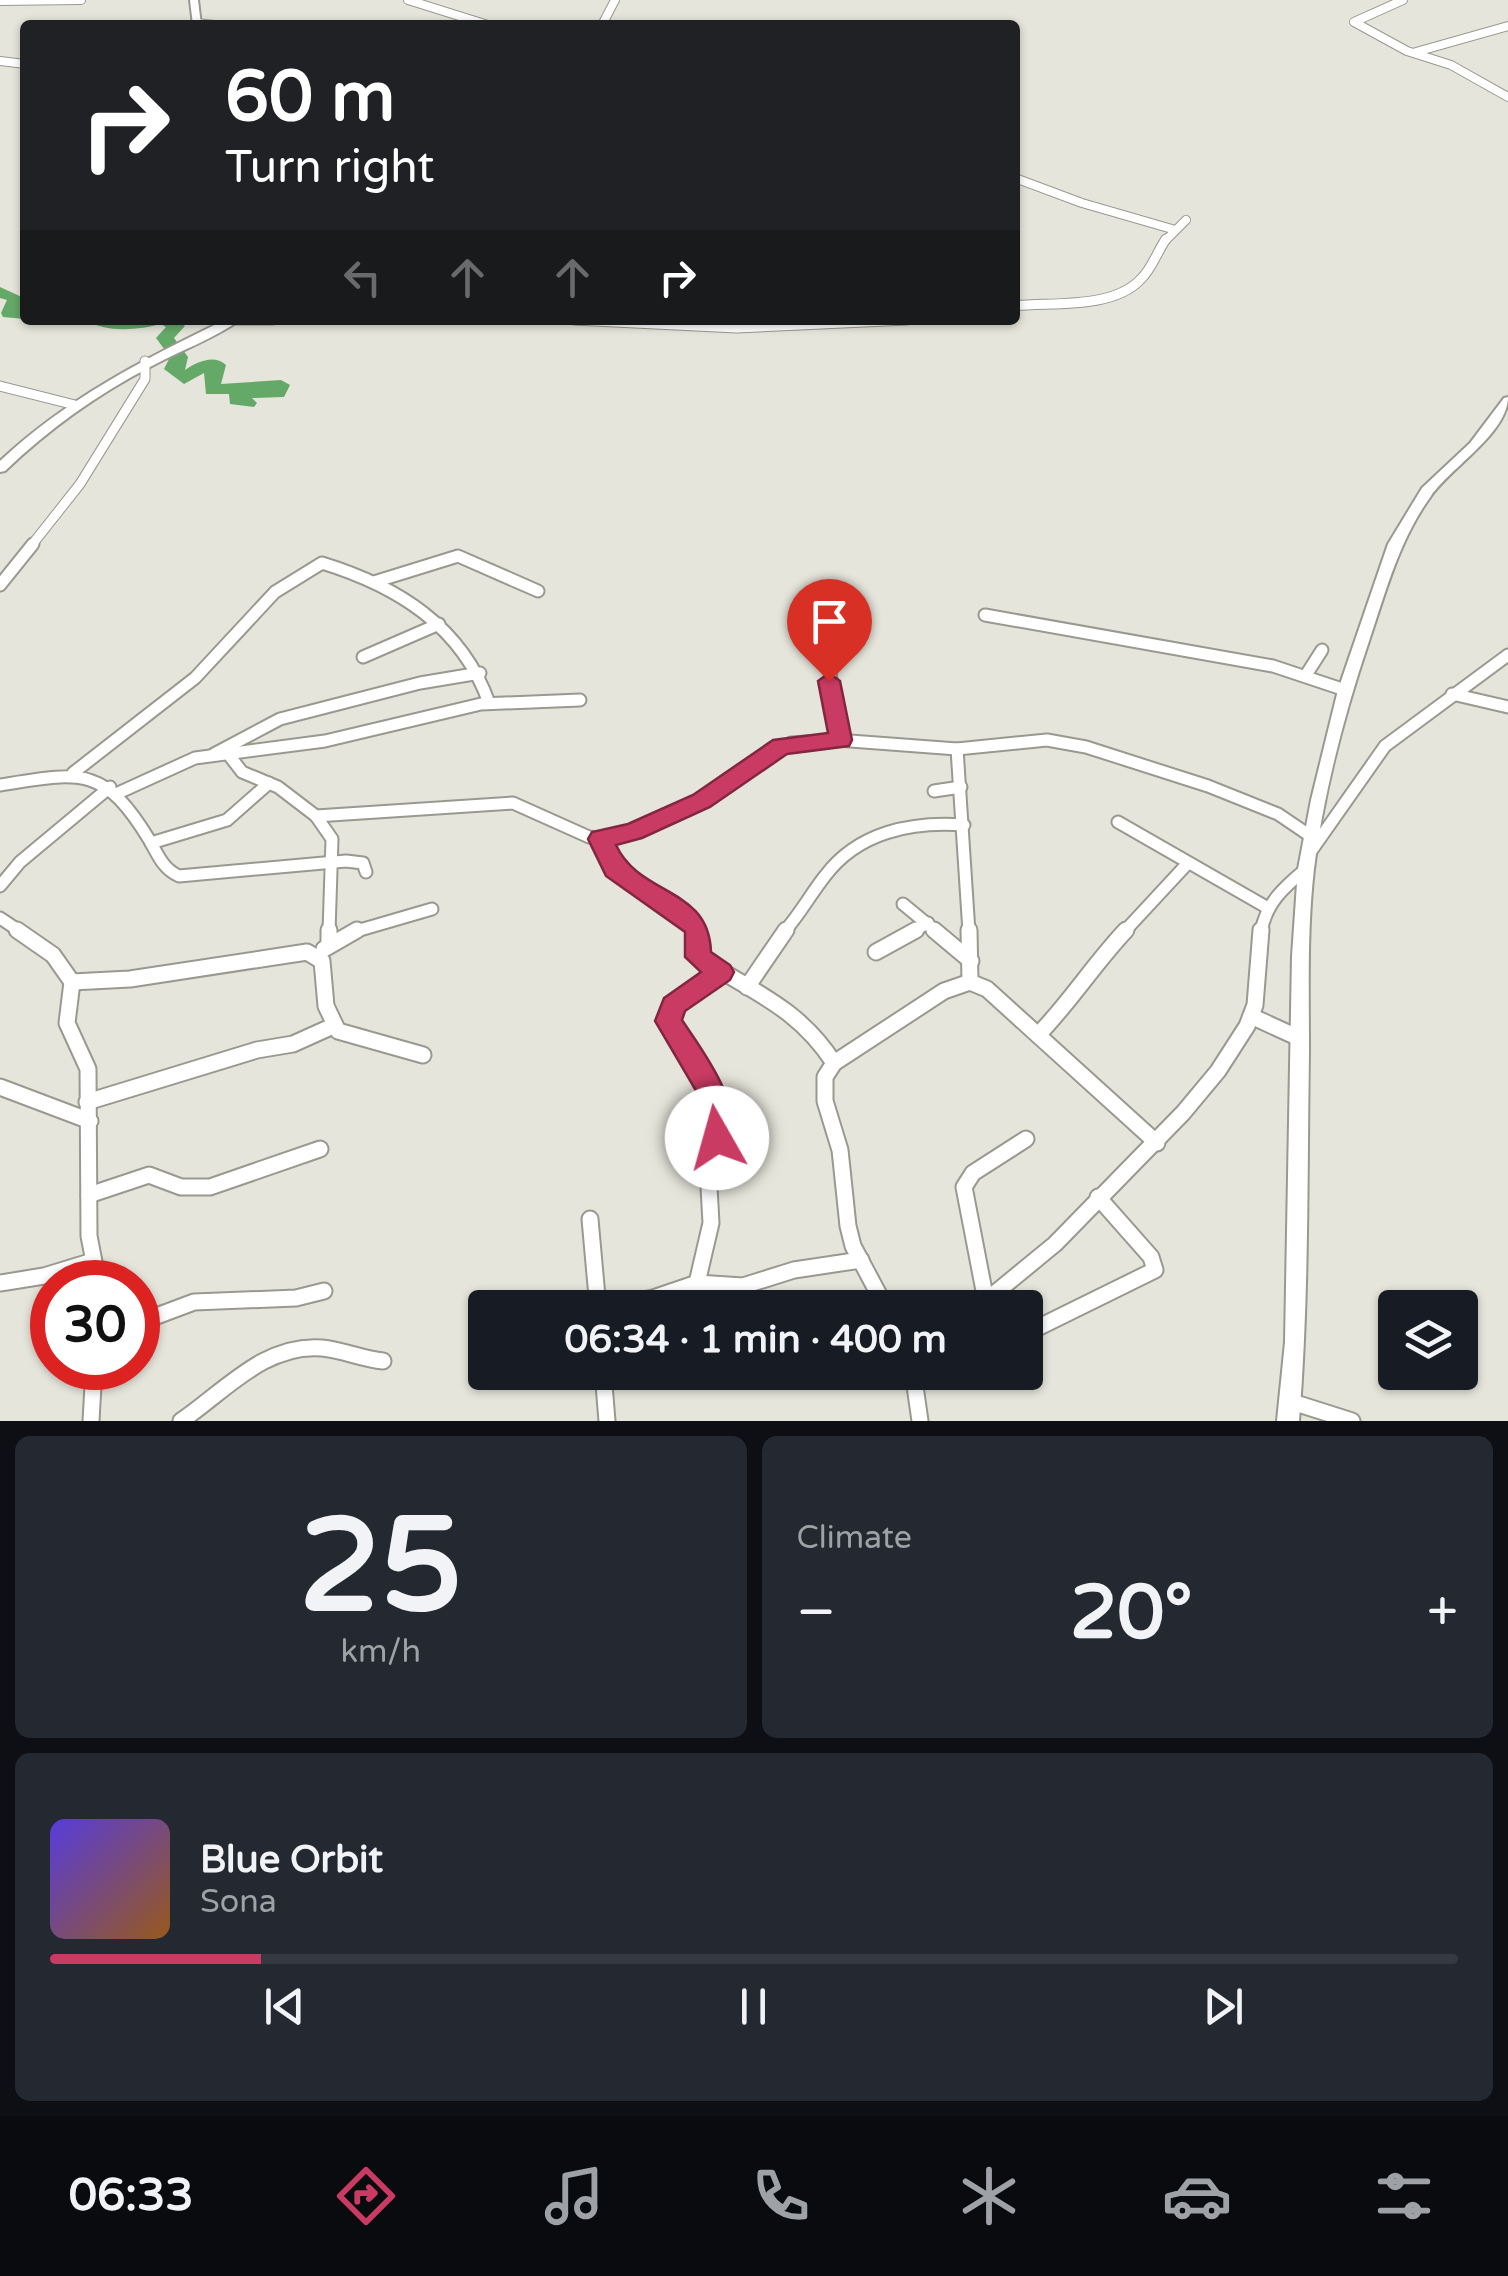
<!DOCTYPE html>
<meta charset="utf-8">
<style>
body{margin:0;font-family:"Varela Round",sans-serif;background:#242831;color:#f1f3f6;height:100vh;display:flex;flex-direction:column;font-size:38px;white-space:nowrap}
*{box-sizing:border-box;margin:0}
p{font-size:32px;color:#9ea1a6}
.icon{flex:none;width:55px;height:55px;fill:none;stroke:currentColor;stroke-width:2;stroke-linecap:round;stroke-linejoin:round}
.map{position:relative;height:1421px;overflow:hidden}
.sheet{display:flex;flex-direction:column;gap:15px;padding:15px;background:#0d0f14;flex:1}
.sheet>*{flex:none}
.banner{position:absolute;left:20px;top:20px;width:1000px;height:305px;border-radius:10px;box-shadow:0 2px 8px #0004;background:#202124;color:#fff;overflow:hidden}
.tools{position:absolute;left:1378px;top:1290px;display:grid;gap:20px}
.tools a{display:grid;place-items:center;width:100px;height:100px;border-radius:10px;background:#171b24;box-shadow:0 2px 8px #0004;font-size:50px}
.speed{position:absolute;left:30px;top:1260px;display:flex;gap:20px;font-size:50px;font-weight:700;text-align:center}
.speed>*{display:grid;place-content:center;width:130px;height:130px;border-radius:50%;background:#171b24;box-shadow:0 2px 8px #0004;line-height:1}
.speed .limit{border:15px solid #d22;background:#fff;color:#111}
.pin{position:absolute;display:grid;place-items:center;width:85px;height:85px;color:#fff;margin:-102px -42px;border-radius:50% 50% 50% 0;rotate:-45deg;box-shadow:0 0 10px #0007}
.pin .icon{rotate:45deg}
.me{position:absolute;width:110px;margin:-55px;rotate:353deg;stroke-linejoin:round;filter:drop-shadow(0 0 8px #0008)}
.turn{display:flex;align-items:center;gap:35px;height:210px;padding:0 40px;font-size:45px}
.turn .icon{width:130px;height:130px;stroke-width:2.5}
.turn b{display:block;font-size:70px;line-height:85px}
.lanes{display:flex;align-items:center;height:95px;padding:0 40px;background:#0003;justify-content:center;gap:50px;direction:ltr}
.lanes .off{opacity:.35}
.big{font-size:75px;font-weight:700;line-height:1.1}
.sheet .widget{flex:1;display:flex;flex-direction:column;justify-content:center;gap:15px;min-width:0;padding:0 35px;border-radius:15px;background:#242831}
.sheet .dial{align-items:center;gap:0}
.dial b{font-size:130px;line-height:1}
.song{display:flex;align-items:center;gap:30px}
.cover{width:120px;height:120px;border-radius:15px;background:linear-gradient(135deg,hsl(250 70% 55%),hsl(30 70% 35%))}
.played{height:10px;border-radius:5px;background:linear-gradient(90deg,#ca3b63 15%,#363941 15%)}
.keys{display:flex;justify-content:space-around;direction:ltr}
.heat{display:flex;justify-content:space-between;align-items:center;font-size:55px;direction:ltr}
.sheet .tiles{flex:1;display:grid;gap:15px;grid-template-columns:1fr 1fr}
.widget:last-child{grid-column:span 2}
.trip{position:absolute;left:468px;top:1290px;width:575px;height:100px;border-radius:10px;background:#171b24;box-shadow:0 2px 8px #0004;font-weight:700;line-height:100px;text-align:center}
.tab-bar{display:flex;height:160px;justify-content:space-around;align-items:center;background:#090b0e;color:#9ea1a6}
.tab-bar .icon{width:70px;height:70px}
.tab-bar .current{color:#ca3b63}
.tab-bar b{font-size:45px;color:#f1f3f6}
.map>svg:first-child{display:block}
</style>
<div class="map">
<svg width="1508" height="1421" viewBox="0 0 1508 1421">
<rect width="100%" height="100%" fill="#e5e5db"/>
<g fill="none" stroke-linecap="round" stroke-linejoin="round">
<g fill="#65a968" fill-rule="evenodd">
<polygon points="0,287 24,298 20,309 25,309 25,319 3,317 1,313 7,300 0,298"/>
<path d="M86 320H178L185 326 174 338 188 357 185 370C197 362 214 354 226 365L221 384 281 380 290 385 284 397 252 398 257 403 254 407 230 404 229 394H206L204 373 184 384 164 369 170 357 156 338 166 327 161 324C139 330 105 333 86 320Z"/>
</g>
<g stroke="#999990" stroke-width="10">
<g id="street-far3">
<polyline points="408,0 488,25"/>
<polyline points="1403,0 1354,22 1407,51 1451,65 1508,97"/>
<polyline points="0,1 81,0"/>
<polyline points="196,23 214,25"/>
<polyline points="602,25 615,0"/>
<polyline points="1416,52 1508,26"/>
<polyline points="0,61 25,64"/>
<polyline points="1015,178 1082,203 1172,229"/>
<polyline points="1164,242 1186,220"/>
</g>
</g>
<g stroke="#999990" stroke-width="11">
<g id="street-far2">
<path d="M1015 306C1052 302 1112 309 1140 280 1152 269 1157 252 1166 239"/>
<polyline points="226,320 273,320"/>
<polyline points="574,320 737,328 907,320"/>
<polyline points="0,386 75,405"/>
<polyline points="31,546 80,484 145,379 145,361"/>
</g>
</g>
<g stroke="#999990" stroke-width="15">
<g id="street-far1">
<polyline points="374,582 458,556 538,591"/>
<polyline points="0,585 33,544"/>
<polyline points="805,604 826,648 841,740"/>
<polyline points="985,615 1273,666 1345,690"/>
<polyline points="363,657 439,624"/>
<polyline points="1306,675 1322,650"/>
<polyline points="1452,694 1508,707"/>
<polyline points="957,749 969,932"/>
<polyline points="214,754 280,719 420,683 480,673"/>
<polyline points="229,755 242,772 278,787 316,816 513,803 589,837 607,839 659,822 702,801 791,743 837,740 957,749 1047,740 1086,747 1208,786 1278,814 1312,837"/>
<path d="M73 773 195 678 275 592 322 563C397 586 462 626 489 703"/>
<path d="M0 785C81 772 104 765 150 841 158 855 163 869 179 876L346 861 363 863 366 872"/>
<polyline points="934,791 961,787"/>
<polyline points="118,793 195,758 325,741 481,704 580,700"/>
<polyline points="316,816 332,839 329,932"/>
<polyline points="1118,822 1268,908"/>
<polyline points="601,839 614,869 691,920 698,932"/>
<polyline points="151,843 227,820 269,783"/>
<polyline points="1309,854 1385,746 1508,655"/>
<polyline points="0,886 20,862 110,787"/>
<polyline points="903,904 937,932"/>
<polyline points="0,918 21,932"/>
<polyline points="353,932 432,909"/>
<path d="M784 932C800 914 810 895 825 876 858 832 912 821 964 825"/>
<polyline points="911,932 928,923"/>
<polyline points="1124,932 1188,863"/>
<path d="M1261 932C1266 903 1284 887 1306 869"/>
</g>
</g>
<g stroke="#999990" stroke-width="19">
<g id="street">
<polyline points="17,930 53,955 72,982 67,1023 88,1069 89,1236 98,1282"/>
<path d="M698 930 699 957C752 992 798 1007 834 1063"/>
<polyline points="934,930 971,961"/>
<polyline points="969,930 970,982"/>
<polyline points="329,944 329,930"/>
<polyline points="324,949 357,930"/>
<polyline points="876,952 916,930"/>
<polyline points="72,982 130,979 307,952 322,961 326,1006 338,1031 423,1055"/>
<polyline points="747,987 786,930"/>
<polyline points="1251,1016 1299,1038"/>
<path d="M1038 1035C1070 1002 1094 964 1126 930"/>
<polyline points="0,1087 90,1121"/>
<polyline points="87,1102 257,1050 293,1044 333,1026"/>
<polyline points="89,1195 149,1175 181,1187 210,1187 320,1149"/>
<polyline points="590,1219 598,1308 653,1298 697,1283 743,1286 794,1270 861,1260"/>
<polyline points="0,1283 44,1276 93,1261"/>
<polyline points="697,1283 711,1223 708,1169 717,1138 717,1111 708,1083 668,1021 673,1005 721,972"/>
<polyline points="986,1301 964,1187 973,1173 1026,1139"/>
<polyline points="886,1308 853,1246 848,1226 840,1150 825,1101 825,1077 834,1063 944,991 970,982 987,989 1157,1143"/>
<polyline points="977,1308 1055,1244 1183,1113 1218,1071 1247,1026 1255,1005 1261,930"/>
<polyline points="138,1323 194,1302 296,1298 324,1291"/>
<polyline points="1025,1334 1155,1270 1151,1257 1098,1197"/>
<polyline points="603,1372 607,1421"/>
<polyline points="913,1372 920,1421"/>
<polyline points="1289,1401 1352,1421"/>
<polyline points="91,1421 94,1368"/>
<path d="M181 1421C224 1392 265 1343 322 1348 343 1350 362 1359 383 1361"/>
</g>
</g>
<g stroke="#999990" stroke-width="4">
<g id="secondary">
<polygon points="190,0 198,0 201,25 193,25"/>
<path d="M225 320H240C214 339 179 351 150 367 96 395 49 429 5 471L0 472V461C66 399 144 359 225 320Z"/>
<path d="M1508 397C1508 433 1450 468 1431 496 1399 540 1386 591 1369 641 1345 712 1323 795 1314 869 1307 929 1309 991 1309 1051 1307 1174 1309 1298 1299 1421H1277L1285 1342 1292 956 1298 869 1311 800 1338 690 1388 544 1422 488 1470 443 1504 398Z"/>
</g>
</g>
<use href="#street-far3" stroke="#fff" stroke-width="8"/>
<use href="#street-far2" stroke="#fff" stroke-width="9"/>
<use href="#street-far1" stroke="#fff" stroke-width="11"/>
<use href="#street" stroke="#fff" stroke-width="15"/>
<use href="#secondary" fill="#fff" fill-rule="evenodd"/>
</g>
<path fill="#ca3b63" stroke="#832640" stroke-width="2.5" d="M829 673 840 681 852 740 849 746 787 754 710 807 642 838 616 845C640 897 709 886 711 952L730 965 734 972 730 980 685 1011 682 1020C703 1052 746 1106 727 1147L717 1150 707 1147 698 1094 655 1021 664 998 701 972 685 957V932L606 876 588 839 592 832 628 824 693 795 773 740 828 733 818 681Z"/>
</svg>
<div class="tools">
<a><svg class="icon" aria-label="layers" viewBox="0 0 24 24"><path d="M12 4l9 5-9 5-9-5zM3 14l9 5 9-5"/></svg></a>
</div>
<div class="speed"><div class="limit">30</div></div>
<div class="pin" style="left:829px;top:681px;background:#d93025"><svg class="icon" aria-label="arrive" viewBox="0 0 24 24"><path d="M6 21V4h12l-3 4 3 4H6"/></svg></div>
<svg class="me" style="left:717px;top:1138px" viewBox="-20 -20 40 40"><circle r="19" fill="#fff"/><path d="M0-13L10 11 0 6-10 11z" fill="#ca3b63"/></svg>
<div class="trip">06:34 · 1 min · 400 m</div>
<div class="banner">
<div class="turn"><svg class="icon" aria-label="right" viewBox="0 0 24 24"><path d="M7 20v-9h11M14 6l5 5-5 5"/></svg><div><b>60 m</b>Turn right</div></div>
<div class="lanes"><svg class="icon off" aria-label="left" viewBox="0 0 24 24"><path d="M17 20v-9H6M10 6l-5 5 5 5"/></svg><svg class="icon off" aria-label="ahead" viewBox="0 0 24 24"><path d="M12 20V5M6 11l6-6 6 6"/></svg><svg class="icon off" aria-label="ahead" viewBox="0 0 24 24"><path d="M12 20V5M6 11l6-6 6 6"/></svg><svg class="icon" aria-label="right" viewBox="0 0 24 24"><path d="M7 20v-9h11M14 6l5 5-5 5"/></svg></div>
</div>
</div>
<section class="sheet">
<div class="tiles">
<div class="widget dial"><b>25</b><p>km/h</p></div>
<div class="widget"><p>Climate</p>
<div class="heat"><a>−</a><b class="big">20°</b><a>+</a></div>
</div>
<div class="widget">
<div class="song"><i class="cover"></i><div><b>Blue Orbit</b><p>Sona</p></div></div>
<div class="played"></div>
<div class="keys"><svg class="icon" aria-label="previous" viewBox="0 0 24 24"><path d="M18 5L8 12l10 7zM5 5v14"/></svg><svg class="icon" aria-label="pause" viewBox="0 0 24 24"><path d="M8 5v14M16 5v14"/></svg><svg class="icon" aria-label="next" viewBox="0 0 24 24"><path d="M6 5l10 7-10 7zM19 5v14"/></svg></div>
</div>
</div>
</section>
<nav class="tab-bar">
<b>06:33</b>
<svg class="icon current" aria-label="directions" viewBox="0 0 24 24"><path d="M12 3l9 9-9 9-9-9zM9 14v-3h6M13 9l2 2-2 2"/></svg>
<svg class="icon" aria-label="music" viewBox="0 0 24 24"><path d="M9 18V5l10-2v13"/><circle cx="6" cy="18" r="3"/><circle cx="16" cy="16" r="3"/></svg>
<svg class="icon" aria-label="phone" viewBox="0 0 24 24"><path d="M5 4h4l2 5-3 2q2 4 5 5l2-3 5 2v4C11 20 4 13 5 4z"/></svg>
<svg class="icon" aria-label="climate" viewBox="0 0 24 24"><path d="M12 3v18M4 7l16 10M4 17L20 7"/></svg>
<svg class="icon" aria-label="car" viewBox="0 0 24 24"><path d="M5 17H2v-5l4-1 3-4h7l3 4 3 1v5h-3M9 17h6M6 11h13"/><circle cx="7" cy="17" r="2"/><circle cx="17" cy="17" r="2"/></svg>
<svg class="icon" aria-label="filters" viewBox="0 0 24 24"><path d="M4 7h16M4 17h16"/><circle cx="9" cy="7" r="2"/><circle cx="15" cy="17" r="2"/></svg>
</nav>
